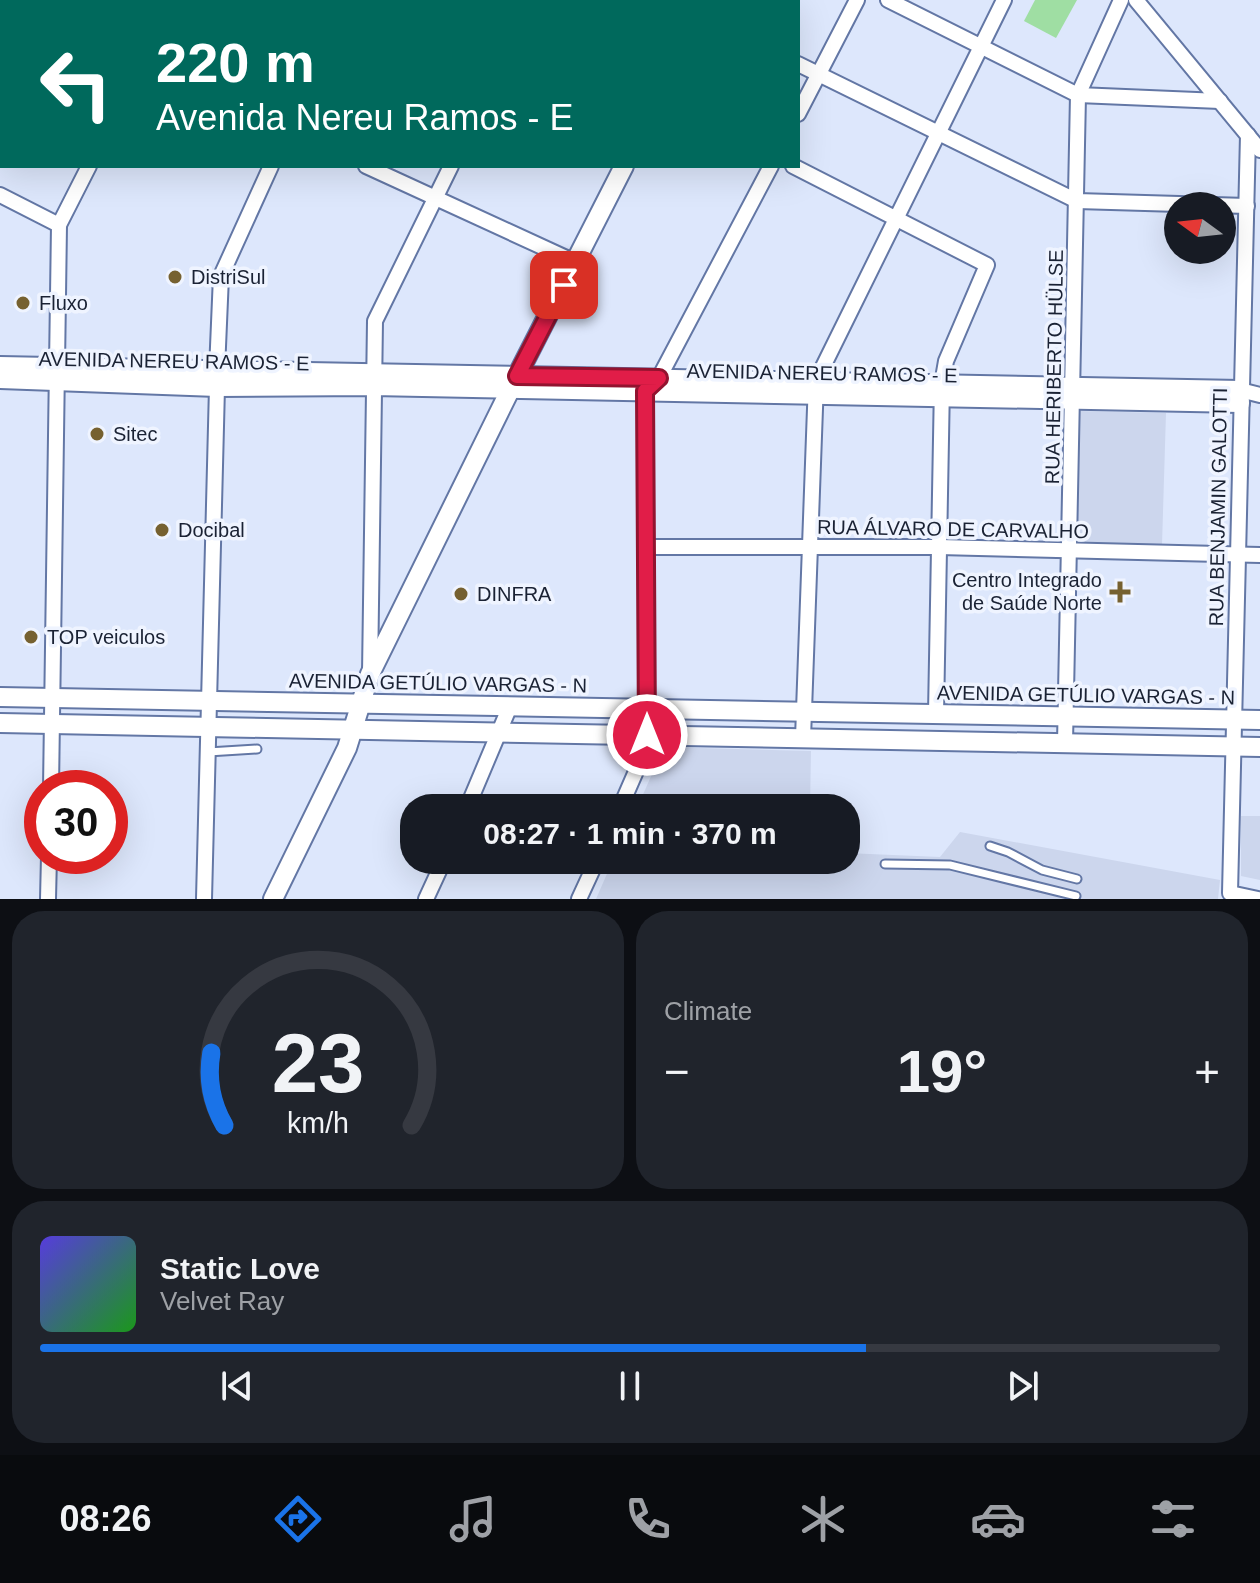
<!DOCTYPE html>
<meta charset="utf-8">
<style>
body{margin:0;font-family:Arial,sans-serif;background:#20242c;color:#f1f3f6;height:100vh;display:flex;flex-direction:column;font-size:30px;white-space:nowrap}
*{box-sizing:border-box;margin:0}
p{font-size:26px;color:#9ea1a6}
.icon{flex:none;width:44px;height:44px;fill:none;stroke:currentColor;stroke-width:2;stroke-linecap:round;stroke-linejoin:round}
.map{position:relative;height:899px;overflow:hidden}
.side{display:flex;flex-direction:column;gap:12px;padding:12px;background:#0d0f14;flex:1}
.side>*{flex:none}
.banner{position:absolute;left:0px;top:0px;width:800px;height:168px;box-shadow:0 8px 32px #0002;background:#00695c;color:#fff;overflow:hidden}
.needle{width:52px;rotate:285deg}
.controls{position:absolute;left:1164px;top:192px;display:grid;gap:16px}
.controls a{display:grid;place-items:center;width:72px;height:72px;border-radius:50%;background:#171b24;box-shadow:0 8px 32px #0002;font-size:40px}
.speed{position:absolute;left:24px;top:770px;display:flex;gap:16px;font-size:40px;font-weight:700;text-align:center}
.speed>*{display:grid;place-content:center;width:104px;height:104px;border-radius:50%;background:#171b24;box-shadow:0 8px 32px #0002;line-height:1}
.speed .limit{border:12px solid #d22;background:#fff;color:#111}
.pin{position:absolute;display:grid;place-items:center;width:68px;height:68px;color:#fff;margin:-34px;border-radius:16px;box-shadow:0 4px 12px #0006}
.me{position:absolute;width:88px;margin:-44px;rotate:0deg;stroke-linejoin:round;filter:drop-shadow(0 0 6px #0008)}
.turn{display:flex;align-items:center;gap:28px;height:168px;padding:0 24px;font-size:36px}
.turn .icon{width:104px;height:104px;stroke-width:2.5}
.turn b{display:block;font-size:56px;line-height:68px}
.big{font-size:60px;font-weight:600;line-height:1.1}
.side .card{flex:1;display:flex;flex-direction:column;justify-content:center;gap:12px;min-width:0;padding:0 28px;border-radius:32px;background:#20242c}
.side .dial{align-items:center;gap:0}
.dial svg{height:208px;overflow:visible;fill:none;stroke:#363941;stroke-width:7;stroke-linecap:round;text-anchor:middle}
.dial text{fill:#f1f3f6;stroke:none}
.song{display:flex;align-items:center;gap:24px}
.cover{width:96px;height:96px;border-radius:12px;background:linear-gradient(135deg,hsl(250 70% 55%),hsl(120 70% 35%))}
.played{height:8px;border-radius:4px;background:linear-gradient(90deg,#1a73e8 70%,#363941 70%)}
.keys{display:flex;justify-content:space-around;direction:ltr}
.heat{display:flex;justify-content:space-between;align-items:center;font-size:44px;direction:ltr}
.side .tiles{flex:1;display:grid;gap:12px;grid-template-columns:1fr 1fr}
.card:last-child{grid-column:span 2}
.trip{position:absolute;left:400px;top:794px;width:460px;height:80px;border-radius:32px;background:#171b24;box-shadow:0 8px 32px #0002;font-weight:600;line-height:80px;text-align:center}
.menu{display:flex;height:128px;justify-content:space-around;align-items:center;background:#090b0e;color:#9ea1a6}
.menu .icon{width:56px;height:56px}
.menu .selected{color:#1a73e8}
.menu b{font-size:36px;color:#f1f3f6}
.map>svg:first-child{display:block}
</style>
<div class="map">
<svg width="1260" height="899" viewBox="0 0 1260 899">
<rect width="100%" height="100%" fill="#dde7fc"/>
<g fill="#ccd6ed">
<polygon points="1080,411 1166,413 1162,545 1076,543"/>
<polygon points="664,747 811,751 810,808 637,808"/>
<polygon points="1241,816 1260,816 1260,880 1241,876"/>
<polygon points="960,832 1220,880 1218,899 596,899 613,860 846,860 846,853 940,857"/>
</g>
<polygon fill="#9fdea3" points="1035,0 1077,0 1056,38 1024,21"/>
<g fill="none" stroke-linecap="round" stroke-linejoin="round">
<g stroke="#6377a5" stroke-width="11">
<g id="lane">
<polyline points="208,752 257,749"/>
<polyline points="990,846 1008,852 1042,870 1077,879"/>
<polyline points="885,864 950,865 1076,896"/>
</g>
</g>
<g stroke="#6377a5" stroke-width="18">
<g id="street">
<polyline points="39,0 43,2"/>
<polyline points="467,0 471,2"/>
<polyline points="888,0 1078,95 1220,101"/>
<polyline points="1136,0 1260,150"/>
<polyline points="0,1 0,0"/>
<polyline points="173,2 174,0"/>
<polyline points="353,2 353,0"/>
<polyline points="530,2 531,0"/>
<polyline points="798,64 1077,201 1247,206"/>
<polyline points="798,114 857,0"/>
<polyline points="1248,135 1230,893 1258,899"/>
<polyline points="366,166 575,262"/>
<polyline points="793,166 987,265 946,361 942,384 936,714"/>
<polyline points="0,195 59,225"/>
<polyline points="217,370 221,276 271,166"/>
<polyline points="1240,390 1260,395"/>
<polyline points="646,547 939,547 1260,555"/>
<polyline points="370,674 375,321 451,166"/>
<polyline points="803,738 816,381 1004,0"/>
<polyline points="1065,743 1078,95 1121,0"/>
<polyline points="51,788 59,225 89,166"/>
<polyline points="467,808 510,706"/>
<polyline points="620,808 647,746 645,391 659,378 771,166"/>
<polyline points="48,899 49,856"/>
<polyline points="204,899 217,387"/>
<polyline points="426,899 444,860"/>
<polyline points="579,899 597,860"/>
</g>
</g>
<g stroke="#6377a5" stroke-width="22">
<g id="secondary">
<polyline points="707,2 708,0"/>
<polyline points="0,366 1240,390"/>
<polyline points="0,379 217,387 373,386 1240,403"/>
<polyline points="0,697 1260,720"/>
<polyline points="0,723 1260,747"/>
<polyline points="273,899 347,748 370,674 517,376 624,166"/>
</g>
</g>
<use href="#lane" stroke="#fff" stroke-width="7"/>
<use href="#street" stroke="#fff" stroke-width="14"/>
<use href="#secondary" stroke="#fff" stroke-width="18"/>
</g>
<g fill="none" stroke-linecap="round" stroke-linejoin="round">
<g stroke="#92132f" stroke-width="20">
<polyline id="route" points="564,285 517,376 659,378 645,391 647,735"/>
</g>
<use href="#route" stroke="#e11d48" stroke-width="14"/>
</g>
<g fill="#766130" stroke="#eff4ff" stroke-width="3">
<circle cx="175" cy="277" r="8"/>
<circle cx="23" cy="303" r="8"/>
<circle cx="97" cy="434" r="8"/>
<circle cx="162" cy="530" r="8"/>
<path d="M1116 580h8v8h8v8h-8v8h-8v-8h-8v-8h8z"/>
<circle cx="461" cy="594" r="8"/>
<circle cx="31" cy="637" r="8"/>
</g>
<g text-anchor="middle" stroke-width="7" stroke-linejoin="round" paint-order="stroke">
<g font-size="20" fill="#1a2234" stroke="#eff4ff" text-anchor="start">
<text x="191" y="284">DistriSul</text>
<text x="39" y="310">Fluxo</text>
<text x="113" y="441">Sitec</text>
<text x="178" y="537">Docibal</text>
<text x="1102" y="587" text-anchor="end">Centro Integrado<tspan x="1102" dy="23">de Saúde Norte</tspan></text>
<text x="477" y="601">DINFRA</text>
<text x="47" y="644">TOP veiculos</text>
</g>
<g font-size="20" fill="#1a2234" stroke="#eff4ff">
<text transform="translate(174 361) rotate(1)" y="7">AVENIDA NEREU RAMOS - E</text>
<text transform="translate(1054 367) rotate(-89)" y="7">RUA HERIBERTO HÜLSE</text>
<text transform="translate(822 373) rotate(1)" y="7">AVENIDA NEREU RAMOS - E</text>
<text transform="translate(1218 507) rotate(-89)" y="7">RUA BENJAMIN GALOTTI</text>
<text transform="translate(953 529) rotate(1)" y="7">RUA ÁLVARO DE CARVALHO</text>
<text transform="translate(438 683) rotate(1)" y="7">AVENIDA GETÚLIO VARGAS - N</text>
<text transform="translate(1086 695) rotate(1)" y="7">AVENIDA GETÚLIO VARGAS - N</text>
</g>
</g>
</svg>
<div class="controls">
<a><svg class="needle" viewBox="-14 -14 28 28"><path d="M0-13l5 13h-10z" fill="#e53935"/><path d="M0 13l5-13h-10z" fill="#9ea1a6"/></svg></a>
</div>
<div class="speed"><div class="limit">30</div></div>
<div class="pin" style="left:564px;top:285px;background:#d93025"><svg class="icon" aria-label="arrive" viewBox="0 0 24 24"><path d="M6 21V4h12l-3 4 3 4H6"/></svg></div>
<svg class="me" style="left:647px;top:735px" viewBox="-20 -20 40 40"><circle r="17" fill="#e11d48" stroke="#fff" stroke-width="3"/><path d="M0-11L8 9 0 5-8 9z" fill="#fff"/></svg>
<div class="trip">08:27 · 1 min · 370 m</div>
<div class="banner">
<div class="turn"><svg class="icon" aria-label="left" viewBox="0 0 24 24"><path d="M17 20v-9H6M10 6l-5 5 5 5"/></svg><div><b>220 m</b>Avenida Nereu Ramos - E</div></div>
</div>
</div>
<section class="side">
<div class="tiles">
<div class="card dial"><svg viewBox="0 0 100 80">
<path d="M14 69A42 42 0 1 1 86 69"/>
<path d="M14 69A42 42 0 0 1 9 41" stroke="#1a73e8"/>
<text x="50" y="56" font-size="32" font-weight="700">23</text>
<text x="50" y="72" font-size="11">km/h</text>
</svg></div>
<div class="card"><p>Climate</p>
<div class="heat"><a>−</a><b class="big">19°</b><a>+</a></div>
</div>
<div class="card">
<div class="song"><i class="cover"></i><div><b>Static Love</b><p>Velvet Ray</p></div></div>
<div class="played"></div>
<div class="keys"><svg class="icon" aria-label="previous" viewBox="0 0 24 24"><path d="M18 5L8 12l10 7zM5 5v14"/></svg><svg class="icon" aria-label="pause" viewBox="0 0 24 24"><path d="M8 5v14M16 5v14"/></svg><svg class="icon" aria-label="next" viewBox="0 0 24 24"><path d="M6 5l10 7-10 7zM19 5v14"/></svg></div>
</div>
</div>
</section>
<nav class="menu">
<b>08:26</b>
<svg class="icon selected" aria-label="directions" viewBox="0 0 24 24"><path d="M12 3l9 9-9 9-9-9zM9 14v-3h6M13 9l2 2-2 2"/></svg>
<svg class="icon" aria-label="music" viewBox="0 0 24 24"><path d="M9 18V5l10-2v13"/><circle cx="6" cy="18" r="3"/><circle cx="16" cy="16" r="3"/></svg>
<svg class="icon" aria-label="phone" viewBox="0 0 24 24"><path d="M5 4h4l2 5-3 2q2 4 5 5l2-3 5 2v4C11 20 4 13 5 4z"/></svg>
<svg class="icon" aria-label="climate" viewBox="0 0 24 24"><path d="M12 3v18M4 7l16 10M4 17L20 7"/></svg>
<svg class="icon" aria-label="car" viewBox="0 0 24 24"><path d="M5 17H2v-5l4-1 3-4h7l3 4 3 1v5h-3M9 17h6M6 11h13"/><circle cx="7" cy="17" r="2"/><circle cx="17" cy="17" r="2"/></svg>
<svg class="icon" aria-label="filters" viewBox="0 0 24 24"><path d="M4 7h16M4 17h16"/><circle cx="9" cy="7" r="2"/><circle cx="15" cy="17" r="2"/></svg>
</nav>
